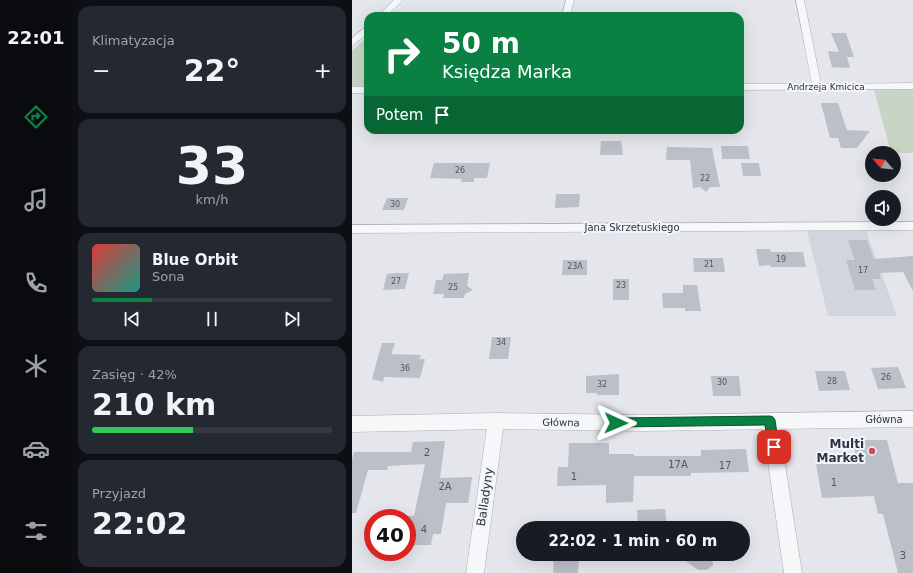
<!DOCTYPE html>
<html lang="pl">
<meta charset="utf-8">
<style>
body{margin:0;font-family:"DejaVu Sans",sans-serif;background:#242831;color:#f1f3f6;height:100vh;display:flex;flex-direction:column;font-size:15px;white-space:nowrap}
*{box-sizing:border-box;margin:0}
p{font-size:13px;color:#9ea1a6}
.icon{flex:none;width:22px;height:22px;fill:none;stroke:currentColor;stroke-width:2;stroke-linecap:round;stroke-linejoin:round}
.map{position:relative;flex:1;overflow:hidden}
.details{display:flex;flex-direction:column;gap:6px;padding:6px;background:#0d0f14;width:280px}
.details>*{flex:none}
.guide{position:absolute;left:12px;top:12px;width:380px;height:122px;border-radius:12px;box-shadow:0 4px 16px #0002;background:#0b8043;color:#fff;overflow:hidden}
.needle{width:26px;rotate:297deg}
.fabs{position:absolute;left:513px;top:146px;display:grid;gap:8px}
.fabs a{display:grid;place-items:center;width:36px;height:36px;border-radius:50%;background:#171b24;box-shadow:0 4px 16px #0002;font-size:20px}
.speed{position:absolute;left:12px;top:509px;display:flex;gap:8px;font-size:20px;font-weight:700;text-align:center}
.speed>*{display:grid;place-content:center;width:52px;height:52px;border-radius:50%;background:#171b24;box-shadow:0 4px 16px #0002;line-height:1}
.speed .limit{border:6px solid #d22;background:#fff;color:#111}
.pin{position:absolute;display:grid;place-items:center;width:34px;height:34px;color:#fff;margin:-17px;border-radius:8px;box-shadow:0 2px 6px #0006}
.me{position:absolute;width:44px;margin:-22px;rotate:91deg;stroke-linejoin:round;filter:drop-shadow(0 0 3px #0008)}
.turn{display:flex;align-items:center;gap:14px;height:84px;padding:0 12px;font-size:18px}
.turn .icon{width:52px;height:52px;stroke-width:2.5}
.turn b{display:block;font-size:28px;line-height:34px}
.then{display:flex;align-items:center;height:38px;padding:0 12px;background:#0003;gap:8px;font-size:15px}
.big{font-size:30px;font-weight:800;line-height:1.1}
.details .widget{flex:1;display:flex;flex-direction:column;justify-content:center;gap:6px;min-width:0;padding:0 14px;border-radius:12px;background:#242831}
.details .dial{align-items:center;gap:0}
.dial b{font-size:52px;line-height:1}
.song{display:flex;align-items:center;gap:12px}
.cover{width:48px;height:48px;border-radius:6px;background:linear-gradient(135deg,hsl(0 70% 55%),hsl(170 70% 35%))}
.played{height:4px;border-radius:2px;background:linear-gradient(90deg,#0b8043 25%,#363941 25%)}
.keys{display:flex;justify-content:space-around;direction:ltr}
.heat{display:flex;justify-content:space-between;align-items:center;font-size:22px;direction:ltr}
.charge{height:6px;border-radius:3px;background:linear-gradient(90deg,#34c759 42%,#363941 0)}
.trip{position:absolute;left:164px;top:521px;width:234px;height:40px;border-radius:20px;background:#171b24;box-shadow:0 4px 16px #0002;font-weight:800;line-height:40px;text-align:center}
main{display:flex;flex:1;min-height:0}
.tabs{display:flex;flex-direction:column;width:72px;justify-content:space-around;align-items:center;background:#090b0e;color:#9ea1a6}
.tabs .icon{width:28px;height:28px}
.tabs .current{color:#0b8043}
.tabs b{font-size:18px;color:#f1f3f6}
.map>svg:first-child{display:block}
</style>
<main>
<nav class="tabs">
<b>22:01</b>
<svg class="icon current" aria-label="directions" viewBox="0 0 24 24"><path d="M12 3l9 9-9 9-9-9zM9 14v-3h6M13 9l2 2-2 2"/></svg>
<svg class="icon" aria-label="music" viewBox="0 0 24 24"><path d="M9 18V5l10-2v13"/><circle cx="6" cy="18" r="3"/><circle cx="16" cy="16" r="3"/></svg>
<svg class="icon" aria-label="phone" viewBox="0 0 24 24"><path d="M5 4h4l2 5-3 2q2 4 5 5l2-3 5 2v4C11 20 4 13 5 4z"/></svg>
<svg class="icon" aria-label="climate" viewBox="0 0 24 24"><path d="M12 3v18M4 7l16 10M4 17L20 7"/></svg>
<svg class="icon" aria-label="car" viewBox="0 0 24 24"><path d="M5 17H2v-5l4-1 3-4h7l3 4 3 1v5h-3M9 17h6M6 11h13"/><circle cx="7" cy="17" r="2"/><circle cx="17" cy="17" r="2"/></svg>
<svg class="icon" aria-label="filters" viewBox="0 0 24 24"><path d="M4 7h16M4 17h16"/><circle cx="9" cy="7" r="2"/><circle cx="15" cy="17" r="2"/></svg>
</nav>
<section class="details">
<div class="widget"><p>Klimatyzacja</p>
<div class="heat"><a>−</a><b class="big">22°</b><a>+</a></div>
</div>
<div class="widget dial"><b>33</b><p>km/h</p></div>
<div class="widget">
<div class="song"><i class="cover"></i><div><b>Blue Orbit</b><p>Sona</p></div></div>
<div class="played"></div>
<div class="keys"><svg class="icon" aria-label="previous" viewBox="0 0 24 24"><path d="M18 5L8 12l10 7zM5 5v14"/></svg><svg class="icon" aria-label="pause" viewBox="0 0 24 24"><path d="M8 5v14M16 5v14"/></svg><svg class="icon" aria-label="next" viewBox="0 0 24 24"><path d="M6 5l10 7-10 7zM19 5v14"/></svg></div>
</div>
<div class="widget"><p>Zasięg · 42%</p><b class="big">210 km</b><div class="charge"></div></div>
<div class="widget"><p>Przyjazd</p><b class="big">22:02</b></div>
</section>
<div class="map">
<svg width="561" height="573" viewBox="0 0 561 573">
<rect width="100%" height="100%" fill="#e4e6eb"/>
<polygon fill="#d2d5dd" points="455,231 514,231 545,316 476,316"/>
<g fill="#c8d5c5">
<polygon points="16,36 16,86 0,86 0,51"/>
<polygon points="561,89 561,153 539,153 522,90"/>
</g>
<g fill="#bbbfc8">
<polygon points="479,33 494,33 502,57 495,57 498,68 480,67 476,51 487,52"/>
<polygon points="469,103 486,103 495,130 518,131 505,148 489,148 486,138 478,138"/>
<polygon points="249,141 269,141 271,155 248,155"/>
<polygon points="369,146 396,146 398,159 370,159"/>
<polygon points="315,147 360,148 368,187 358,187 354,192 348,187 341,188 338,160 314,160"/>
<polygon points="82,163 138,163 135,178 122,178 122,182 109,182 110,179 78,178"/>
<polygon points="389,163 407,163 409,176 391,176"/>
<polygon points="204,194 228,194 227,207 203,208"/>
<polygon points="35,198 56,198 52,210 30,210"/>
<polygon points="496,240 515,240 522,259 561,256 561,291 551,272 527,273 529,279 520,279 524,290 503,290 494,260 503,260"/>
<polygon points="404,249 418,249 419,252 451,252 454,267 418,267 418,265 407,266"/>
<polygon points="341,258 371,258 373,272 342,272"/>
<polygon points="211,260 235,260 235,275 210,275"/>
<polygon points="43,273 57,273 53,289 31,290 35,274"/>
<polygon points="117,273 115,286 121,290 113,294 112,298 91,298 92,294 81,294 84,280 90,280 92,274"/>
<rect x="261" y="279" width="16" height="21"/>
<polygon points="331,285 345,285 349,311 333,311 333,308 311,308 310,293 331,293"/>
<polygon points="140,337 159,337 156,359 137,359"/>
<polygon points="30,343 43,343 38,358 39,354 69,355 67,359 73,359 68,378 32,377 31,382 20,379"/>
<polygon points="546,367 554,388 526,389 519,368"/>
<polygon points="463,371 493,371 498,390 467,391"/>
<polygon points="267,374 267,395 245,395 245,393 234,393 234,376"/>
<polygon points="359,376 387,376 389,396 361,396"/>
<polygon points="500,440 535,440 546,483 561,483 561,573 546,573 531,514 526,514 522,496 470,498 464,464 506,464"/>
<polygon points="93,441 88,478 120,477 116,503 94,503 89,534 81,534 79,545 62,545 63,542 55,542 55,516 62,516 73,464 36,466 35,470 16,470 4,513 0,513 0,459 2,452 59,452 61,442"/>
<polygon points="217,443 257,443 257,454 282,454 282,456 349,456 349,450 394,449 397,472 339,473 339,476 282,476 281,502 254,503 254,485 205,486 206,467 216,467"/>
<polygon points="313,509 315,527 286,527 285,510"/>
<polygon points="202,554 227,554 226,573 201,573"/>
<polygon points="324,554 360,554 361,565 355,570 346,570"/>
</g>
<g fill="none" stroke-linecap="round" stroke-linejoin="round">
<g stroke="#a9adb5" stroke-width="1">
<g id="minor">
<polygon points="42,0 51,0 35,16 26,16"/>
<polygon points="214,0 222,0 218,16 210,16"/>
<polygon points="444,0 452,0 469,84 561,83 561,89 388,90 388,84 460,84"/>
<polygon points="16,25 16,33 0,46 0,38"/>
<rect x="0" y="87" width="16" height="6"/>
<polygon points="561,222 561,230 0,233 0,225"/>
<polygon points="418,414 423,416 426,420 450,573 432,573 410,420 413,416"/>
<polygon points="144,415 149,417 152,421 132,573 114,573 136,421 139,417"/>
</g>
</g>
<g stroke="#a9adb5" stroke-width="1">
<polygon id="tertiary" points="561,411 561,427 294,431 144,429 0,432 0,416 144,413 294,415"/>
</g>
<use href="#minor" fill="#f6f7f9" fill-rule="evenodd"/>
<use href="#tertiary" fill="#f6f7f9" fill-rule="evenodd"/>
</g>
<polygon fill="#0b8043" stroke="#07532c" points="418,416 421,417 423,420 427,447 426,450 418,450 416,447 413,425 264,427 260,426 258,423 260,420 264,418"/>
<circle fill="#cb4d5a" stroke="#f3f5f8" stroke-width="1.5" cx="520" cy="451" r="4"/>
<g text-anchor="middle" stroke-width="4" stroke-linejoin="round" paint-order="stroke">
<g font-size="8" fill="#505664">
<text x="108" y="173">26</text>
<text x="353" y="181">22</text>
<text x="43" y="207">30</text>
<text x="429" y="262">19</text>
<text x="357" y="267">21</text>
<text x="223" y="269">23A</text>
<text x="511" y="273">17</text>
<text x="44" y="284">27</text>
<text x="269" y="288">23</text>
<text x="101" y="290">25</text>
<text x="149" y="345">34</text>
<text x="53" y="371">36</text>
<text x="534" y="380">26</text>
<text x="480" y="384">28</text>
<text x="370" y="385">30</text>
<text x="250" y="387">32</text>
</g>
<g font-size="9" fill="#2c3343" stroke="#f3f5f8">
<text x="474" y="90">Andrzeja Kmicica</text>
</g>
<g font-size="10" fill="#2c3343" stroke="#f3f5f8">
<text x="280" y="231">Jana Skrzetuskiego</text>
<text x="532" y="423">Główna</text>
<text transform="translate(209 422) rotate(1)" y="4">Główna</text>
</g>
<g font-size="10" fill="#505664">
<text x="75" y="456">2</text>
<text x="326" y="468">17A</text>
<text x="373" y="469">17</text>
<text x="222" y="480">1</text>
<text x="482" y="486">1</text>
<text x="93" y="490">2A</text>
<text x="72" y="533">4</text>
<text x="551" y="559">3</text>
</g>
<g font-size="12" font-weight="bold" fill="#2c3343" stroke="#f3f5f8" text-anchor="end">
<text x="512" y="448">Multi<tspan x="512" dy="14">Market</tspan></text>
</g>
<g font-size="12" fill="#2c3343" stroke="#f3f5f8">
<text transform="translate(133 497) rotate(-82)" y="4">Balladyny</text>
</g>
</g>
</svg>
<div class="fabs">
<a><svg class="needle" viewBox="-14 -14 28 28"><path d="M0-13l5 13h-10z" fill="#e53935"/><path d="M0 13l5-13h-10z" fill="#9ea1a6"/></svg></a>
<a><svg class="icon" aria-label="sound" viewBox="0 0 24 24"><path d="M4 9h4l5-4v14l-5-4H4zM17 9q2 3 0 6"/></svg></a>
</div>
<div class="speed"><div class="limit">40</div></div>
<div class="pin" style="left:422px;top:447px;background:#d93025"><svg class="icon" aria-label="arrive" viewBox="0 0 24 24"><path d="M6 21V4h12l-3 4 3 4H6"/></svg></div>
<svg class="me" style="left:264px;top:423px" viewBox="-20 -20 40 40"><path d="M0-17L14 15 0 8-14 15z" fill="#0b8043" stroke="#fff" stroke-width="4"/></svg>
<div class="trip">22:02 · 1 min · 60 m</div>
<div class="guide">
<div class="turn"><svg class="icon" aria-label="right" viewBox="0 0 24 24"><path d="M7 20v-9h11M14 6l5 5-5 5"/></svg><div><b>50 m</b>Księdza Marka</div></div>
<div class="then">Potem<svg class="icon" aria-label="arrive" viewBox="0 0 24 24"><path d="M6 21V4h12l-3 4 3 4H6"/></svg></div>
</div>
</div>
</main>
